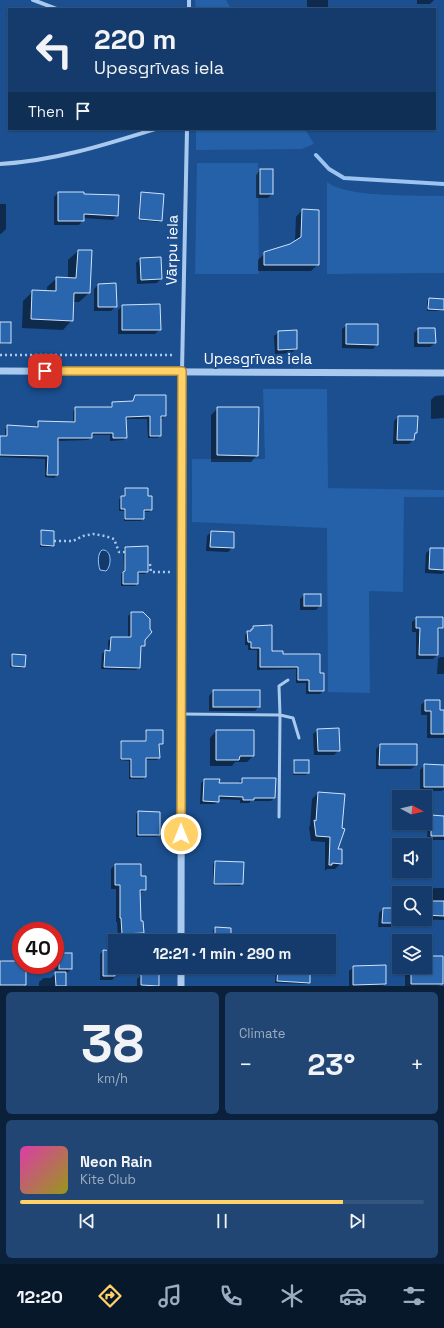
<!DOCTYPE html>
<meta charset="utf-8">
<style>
body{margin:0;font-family:"Space Grotesk",sans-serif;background:#214673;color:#f1f3f6;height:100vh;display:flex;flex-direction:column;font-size:15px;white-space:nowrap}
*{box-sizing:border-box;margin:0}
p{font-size:13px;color:#9dadc1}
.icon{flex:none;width:22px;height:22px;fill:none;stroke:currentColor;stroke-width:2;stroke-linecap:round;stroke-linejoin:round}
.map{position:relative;height:986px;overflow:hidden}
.side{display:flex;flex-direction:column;gap:6px;padding:6px;background:#0b203b;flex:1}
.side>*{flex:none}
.hud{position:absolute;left:8px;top:8px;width:428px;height:122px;border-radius:0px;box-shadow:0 1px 3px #0004,0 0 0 1px #33557e;background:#143b6b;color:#f1f3f6;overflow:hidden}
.needle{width:26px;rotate:97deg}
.buttons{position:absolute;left:392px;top:790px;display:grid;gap:8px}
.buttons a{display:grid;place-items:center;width:40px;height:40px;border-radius:0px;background:#143b6b;box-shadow:0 1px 3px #0004,0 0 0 1px #33557e;font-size:20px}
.speed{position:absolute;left:12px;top:922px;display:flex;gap:8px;font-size:20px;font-weight:700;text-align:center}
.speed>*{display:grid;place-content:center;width:52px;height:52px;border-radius:50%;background:#143b6b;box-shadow:0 1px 3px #0004,0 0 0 1px #33557e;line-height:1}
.speed .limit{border:6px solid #d22;background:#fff;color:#111}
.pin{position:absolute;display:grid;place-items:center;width:34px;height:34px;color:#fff;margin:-17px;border-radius:8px;box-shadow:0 2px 6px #0006}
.me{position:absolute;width:44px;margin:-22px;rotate:0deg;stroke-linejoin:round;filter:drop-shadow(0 0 3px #0008)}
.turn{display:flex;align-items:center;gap:14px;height:84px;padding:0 20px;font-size:18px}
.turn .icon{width:52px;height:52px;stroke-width:2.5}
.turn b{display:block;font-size:28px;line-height:34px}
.then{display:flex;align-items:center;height:38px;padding:0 20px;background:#0003;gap:8px;font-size:15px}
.big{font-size:30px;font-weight:700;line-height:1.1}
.side .widget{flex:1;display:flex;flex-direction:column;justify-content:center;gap:6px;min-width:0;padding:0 14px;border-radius:6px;background:#214673}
.side .dial{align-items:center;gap:0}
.dial b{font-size:52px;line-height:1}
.song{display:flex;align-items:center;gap:12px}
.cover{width:48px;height:48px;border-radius:6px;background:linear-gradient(135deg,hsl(320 70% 55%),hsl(60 70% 35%))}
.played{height:4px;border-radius:2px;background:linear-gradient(90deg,#ffd166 80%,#33557e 80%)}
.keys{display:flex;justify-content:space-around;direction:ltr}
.heat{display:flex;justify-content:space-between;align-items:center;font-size:22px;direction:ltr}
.side .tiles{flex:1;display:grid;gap:6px;grid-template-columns:1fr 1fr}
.widget:last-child{grid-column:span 2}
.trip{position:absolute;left:108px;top:934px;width:228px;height:40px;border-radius:0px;background:#143b6b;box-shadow:0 1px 3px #0004,0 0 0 1px #33557e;font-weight:700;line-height:40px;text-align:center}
.menu{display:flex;height:64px;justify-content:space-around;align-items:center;background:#08182b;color:#9dadc1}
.menu .icon{width:28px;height:28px}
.menu .current{color:#ffd166}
.menu b{font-size:18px;color:#f1f3f6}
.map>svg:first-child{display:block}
</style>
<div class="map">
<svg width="444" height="986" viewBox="0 0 444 986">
<rect width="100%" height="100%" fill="#1b4f8f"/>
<g fill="#2461a8">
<polygon points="195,0 226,0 231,9 196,9"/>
<polygon points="196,129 305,129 314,144 302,149 196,150"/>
<polygon points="197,163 258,163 259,274 195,274"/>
<path d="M327 182C347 198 417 195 444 196V273L327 274Z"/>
<polygon points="263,389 327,389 328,488 444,490 444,497 404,497 403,592 369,591 370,693 328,692 327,528 192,522 192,459 265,459"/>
</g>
<path fill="#123a6d" stroke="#9cc4f0" d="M102 550C112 549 112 566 106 571L100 570C98 564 97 554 102 550Z"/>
<g fill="#0007">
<rect x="307" y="0" width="21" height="9"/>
<polygon points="417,0 434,0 430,4 417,4"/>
<polygon points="260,170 272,194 268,198 256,198 256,175"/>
<polygon points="58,193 83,195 117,215 113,220 83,218 83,220 79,225 54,225 54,197"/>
<polygon points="142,193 161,220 159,222 138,220 140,195"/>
<polygon points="0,204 6,204 6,229 1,234 0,234"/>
<polygon points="302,210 318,264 311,271 258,271 258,260 265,253 290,245 295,242 296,217"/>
<polygon points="78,251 89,293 79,302 73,302 72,320 63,330 22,328 23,301 33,291 47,292 47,287 57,278 68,278 68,260"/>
<polygon points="140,259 161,279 157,283 137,284 136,263"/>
<polygon points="98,285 116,306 111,311 94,311 94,289"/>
<polygon points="429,299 444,300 444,311 427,311 427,301"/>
<polygon points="122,306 160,329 155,334 118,334 118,310"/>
<polygon points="0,323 10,342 8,344 0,344"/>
<polygon points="347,325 377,344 373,349 342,348 342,329"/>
<polygon points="418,329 435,343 430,347 414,347 414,333"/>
<polygon points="279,332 296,349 291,353 275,354 274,336"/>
<polygon points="444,395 444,418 431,419 431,400 435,396"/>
<polygon points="135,396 165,416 162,419 160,419 160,435 158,438 148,438 147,419 125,419 126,438 123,440 110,441 110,435 91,435 91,438 88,440 57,441 57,475 54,478 45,477 45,459 0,457 0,437 5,437 5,429 8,426 36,428 36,425 38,422 73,423 73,411 76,408 110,408 110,406 113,403 132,402"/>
<polygon points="218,408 257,455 251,462 211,462 211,415"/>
<polygon points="398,417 417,417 416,432 414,435 413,440 409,444 393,444 394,421"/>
<polygon points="126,489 147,497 151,510 149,512 143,512 143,519 141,521 124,521 124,511 119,511 119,499 124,497 124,491"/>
<polygon points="42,531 53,545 51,547 40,547 40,533"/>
<polygon points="211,532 233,547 228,552 206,551 207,536"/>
<polygon points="125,548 147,572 145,574 137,574 137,584 135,586 121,586 121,574 124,572 123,550"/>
<polygon points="431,549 444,549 444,572 442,574 425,573 426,553"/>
<polygon points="304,595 320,606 316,610 300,610 300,599"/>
<polygon points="131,613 144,639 144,645 141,648 139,668 136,670 101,669 102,654 105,651 108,652 108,641 111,638 128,638 128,616"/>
<polygon points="417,618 442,627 437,632 437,655 433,659 416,659 416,632 412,632 412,622"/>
<polygon points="253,627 272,652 282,655 319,674 323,691 320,694 306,694 306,683 296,683 296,669 257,670 257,650 248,650 248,645 245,645 245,635"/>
<polygon points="13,655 24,666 22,668 10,667 11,657"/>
<polygon points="440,657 444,657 444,674 437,674 438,659"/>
<polygon points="213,691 259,706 255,711 209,711 209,696"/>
<polygon points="425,701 438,711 444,711 444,738 427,738 427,715 421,715 421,705"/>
<polygon points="318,730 339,750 334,755 314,755 313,734"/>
<polygon points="147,731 162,744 158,745 159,758 157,760 145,760 145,777 143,779 129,779 129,761 120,760 120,744 122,742 145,742 145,733"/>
<polygon points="216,731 253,756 247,762 235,762 232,766 210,766 210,738"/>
<polygon points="380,745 416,765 411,769 376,769 376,749"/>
<polygon points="295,761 308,773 306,775 293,775 293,763"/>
<polygon points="425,765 444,766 444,789 442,791 420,791 420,770"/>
<polygon points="243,779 275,779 274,798 271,801 251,801 249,803 240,803 240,800 218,799 218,801 215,804 200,804 201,783 204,780 218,784 239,784 239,782"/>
<polygon points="318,793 341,863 335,869 327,869 325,871 325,842 311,841 309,827 310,826 312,799"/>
<polygon points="138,812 159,835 157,837 136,837 136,814"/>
<polygon points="432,816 444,817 444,840 427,840 428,821"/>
<polygon points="215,862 243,863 242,884 240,886 213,885 213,864"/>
<polygon points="115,865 140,877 145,890 139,894 140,922 143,933 138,937 118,938 117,922 116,922 116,889 111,889 111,869"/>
<polygon points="434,888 444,888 444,920 414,919 414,923 410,927 378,927 379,913 383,909 399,909 399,919 425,919 425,902 430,902 430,892"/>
<polygon points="215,928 230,938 246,938 246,941 213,941 213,930"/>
<polygon points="103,951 115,952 116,976 112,980 100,980 100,954"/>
<polygon points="59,954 71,969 67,973 65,973 65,986 39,986 39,982 44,978 51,978 55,974 55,958"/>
<polygon points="425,957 442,983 439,986 405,986 405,967 425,967"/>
<polygon points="0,960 2,960 5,962 21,962 21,965 25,965 25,984 23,986 0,986"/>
<polygon points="276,967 318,967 316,971 309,971 309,982 307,984 275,983"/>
<polygon points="354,967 385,984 383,986 349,986 349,971"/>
<polygon points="141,975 158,975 158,986 137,986 137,979"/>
</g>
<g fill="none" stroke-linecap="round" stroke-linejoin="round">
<polyline stroke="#9cc4f0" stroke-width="4" points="316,155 329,169 344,178 444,184"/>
</g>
<g fill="#2a66ad" stroke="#cfe3fa">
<rect x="260" y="169" width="13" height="25"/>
<polygon points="58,192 84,192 84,194 119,195 118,216 84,214 84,221 58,221"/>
<polygon points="141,192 164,194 162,221 139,219"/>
<polygon points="302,209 319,210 319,265 264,265 264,252 290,244 301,237"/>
<polygon points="78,250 92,250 90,293 74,293 73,321 31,319 32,290 56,291 56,277 76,278"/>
<polygon points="161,257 162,279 141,280 140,258"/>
<polygon points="116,283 117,307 98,307 98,284"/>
<polygon points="429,298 444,299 444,310 428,309"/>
<polygon points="160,304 161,330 122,330 122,305"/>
<rect x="0" y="322" width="11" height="21"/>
<polygon points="346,324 378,324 378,345 346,344"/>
<polygon points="418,328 435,328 436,343 418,343"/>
<polygon points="297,330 297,349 278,350 278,331"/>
<polygon points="135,395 166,395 166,416 161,416 161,436 150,436 150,416 126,417 127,438 113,438 113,433 92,433 92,438 58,438 58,475 47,475 48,456 0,455 0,436 7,436 7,425 38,427 38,421 75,422 75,407 112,407 112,402 133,401"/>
<polygon points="217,407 259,407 258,456 217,455"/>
<polygon points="398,416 418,416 417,433 415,433 414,440 397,440"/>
<polygon points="125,488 148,488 148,496 152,496 152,510 144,510 144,519 125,519 125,509 121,509 121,496 125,496"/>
<polygon points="41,530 54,531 54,546 41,545"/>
<polygon points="211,531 234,532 234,548 210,547"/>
<polygon points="148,546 148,572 138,572 138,584 123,584 123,572 125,571 125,547"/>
<polygon points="430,548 444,548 444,570 429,569"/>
<rect x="304" y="594" width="17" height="12"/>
<polygon points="131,612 143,612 150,619 150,629 152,632 145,640 145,646 141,646 140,668 104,667 105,650 110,651 111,637 131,637"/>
<polygon points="416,617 443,617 443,628 438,628 438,655 419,655 420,628 416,628"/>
<polygon points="272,625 272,651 283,651 283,654 320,654 320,673 324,673 324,691 309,691 309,680 298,680 298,667 260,667 260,648 251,648 251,642 248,642 247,631 251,631 251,629 253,629 253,626"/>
<polygon points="12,654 26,655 25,667 12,666"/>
<rect x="213" y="690" width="47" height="17"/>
<polygon points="425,700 440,700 440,710 444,710 444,734 431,734 431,711 425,711"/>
<polygon points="339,728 340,751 318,751 317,729"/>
<polygon points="146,730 163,730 163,744 159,744 160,758 146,758 146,777 131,777 131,759 121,759 121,741 146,741"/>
<polygon points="216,730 254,730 254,756 240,756 239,760 216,760"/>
<polygon points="380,744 417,744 417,765 379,765"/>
<rect x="294" y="760" width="15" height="13"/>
<polygon points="424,764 444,765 444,787 424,787"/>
<polygon points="242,778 276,778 275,798 254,798 254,800 243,800 243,797 219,796 219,802 203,801 204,779 220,779 219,783 242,783"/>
<polygon points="318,792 345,794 342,828 345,829 338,849 342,849 342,864 332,863 332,865 329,865 330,837 316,836 314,820 316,821"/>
<polygon points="138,811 160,812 160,835 138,835"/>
<polygon points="431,815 444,816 444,836 431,836"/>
<polygon points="215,861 244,862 243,884 214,884"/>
<polygon points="115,864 141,864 141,876 146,876 146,890 140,890 141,921 143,921 144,933 122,934 121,918 120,918 120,885 115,885"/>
<polygon points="425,901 444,901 444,916 425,915"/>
<polygon points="383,908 399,908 399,923 382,923"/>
<polygon points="215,927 231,928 231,939 215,939"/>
<polygon points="103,950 115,951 115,976 103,976"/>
<rect x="59" y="953" width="13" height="16"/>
<polygon points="425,956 443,956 443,984 411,984 411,967 425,967"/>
<polygon points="0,961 21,961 21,965 26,965 26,985 0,985"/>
<polygon points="386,965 386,984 353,985 353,966"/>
<polygon points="278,967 310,967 310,983 277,981"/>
<polygon points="55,972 66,972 66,986 56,986"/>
<polygon points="141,974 159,974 159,986 141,985"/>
</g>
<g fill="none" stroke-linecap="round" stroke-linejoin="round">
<g stroke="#a9c9ee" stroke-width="2.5" stroke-dasharray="2 3" stroke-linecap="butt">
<polyline points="0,355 173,355"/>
<polyline points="54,541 73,541 83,536 93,534 105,536 114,539 119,552 125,552"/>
<polyline points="150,564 151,572 172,572"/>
</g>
<g stroke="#a9c9ee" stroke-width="3">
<polyline points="288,680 279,686 280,715 293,718 299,738"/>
<polyline points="181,714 280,715 279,817"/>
</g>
<g stroke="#a9c9ee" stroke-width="4">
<polyline points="33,0 57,9"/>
<polyline points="189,0 189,9"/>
<path d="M0 164C54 161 104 145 155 129"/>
<polyline points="182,371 187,129"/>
</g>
<g stroke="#a9c9ee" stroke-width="7">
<polyline points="0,371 444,373"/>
<polyline points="181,941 182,371"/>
<polyline points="181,986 181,967"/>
</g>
</g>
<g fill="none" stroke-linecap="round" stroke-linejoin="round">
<g stroke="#a68842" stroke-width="10">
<polyline id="route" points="45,371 182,371 181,834"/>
</g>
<use href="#route" stroke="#ffd166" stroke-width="7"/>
</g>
<g text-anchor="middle" stroke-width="4" stroke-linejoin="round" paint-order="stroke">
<g font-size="15" fill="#fff" stroke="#1b4f8f">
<text transform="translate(172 250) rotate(-89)" y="5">Vārpu iela</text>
<text x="258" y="364">Upesgrīvas iela</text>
</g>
</g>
</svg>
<div class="buttons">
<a><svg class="needle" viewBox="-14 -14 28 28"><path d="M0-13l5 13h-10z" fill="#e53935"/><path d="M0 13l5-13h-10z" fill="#9dadc1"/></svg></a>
<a><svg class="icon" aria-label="sound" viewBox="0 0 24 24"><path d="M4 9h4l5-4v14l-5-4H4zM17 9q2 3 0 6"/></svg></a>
<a><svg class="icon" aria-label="search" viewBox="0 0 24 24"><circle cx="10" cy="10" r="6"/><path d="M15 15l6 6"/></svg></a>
<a><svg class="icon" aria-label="layers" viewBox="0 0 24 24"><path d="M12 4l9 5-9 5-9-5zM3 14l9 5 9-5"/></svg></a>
</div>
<div class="speed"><div class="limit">40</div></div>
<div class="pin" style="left:45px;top:371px;background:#d93025"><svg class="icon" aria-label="arrive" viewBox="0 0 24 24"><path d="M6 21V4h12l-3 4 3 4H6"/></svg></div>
<svg class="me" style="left:181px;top:834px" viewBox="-20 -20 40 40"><circle r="17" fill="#ffd166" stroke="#fff" stroke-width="3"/><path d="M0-11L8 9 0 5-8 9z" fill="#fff"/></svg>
<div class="trip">12:21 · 1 min · 290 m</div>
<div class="hud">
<div class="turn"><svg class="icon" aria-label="left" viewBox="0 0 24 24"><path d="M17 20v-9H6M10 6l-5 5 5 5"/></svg><div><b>220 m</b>Upesgrīvas iela</div></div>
<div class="then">Then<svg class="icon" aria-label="arrive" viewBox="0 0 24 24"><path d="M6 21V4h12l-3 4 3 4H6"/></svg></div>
</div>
</div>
<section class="side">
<div class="tiles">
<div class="widget dial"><b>38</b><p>km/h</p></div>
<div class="widget"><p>Climate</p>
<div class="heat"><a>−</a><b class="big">23°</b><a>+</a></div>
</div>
<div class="widget">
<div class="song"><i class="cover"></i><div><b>Neon Rain</b><p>Kite Club</p></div></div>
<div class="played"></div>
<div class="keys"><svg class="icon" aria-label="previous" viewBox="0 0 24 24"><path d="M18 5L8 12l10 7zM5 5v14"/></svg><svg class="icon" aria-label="pause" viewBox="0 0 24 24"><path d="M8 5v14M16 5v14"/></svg><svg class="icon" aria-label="next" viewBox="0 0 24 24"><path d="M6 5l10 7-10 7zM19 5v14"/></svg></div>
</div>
</div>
</section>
<nav class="menu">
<b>12:20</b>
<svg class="icon current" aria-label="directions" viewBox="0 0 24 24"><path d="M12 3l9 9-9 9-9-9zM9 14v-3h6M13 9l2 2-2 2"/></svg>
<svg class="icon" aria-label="music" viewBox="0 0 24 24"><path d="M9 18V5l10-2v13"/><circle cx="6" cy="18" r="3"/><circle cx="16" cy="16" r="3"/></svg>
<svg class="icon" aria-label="phone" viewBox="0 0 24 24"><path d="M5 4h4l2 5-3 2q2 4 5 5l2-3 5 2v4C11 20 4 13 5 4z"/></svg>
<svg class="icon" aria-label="climate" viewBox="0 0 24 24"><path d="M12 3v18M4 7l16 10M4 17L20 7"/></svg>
<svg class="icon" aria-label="car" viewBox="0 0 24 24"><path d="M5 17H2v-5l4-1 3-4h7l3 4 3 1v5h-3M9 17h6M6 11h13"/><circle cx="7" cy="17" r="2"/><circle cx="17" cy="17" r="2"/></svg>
<svg class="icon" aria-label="filters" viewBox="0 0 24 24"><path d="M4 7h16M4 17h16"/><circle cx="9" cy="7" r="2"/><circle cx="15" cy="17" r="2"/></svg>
</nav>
